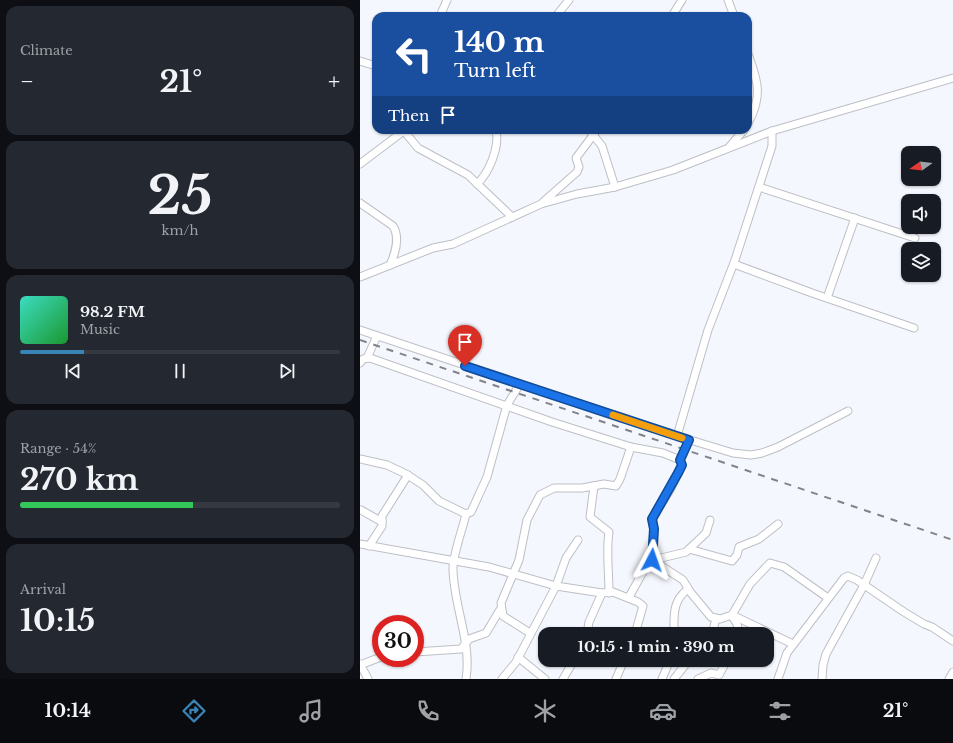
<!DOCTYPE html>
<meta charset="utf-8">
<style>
body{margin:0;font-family:"Libre Baskerville",serif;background:#242831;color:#f1f3f6;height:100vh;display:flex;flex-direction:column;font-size:15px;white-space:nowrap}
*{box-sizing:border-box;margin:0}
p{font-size:13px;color:#9ea1a6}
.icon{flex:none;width:22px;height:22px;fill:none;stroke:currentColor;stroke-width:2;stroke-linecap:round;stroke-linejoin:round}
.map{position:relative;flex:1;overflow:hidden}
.details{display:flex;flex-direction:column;gap:6px;padding:6px;background:#0d0f14;width:360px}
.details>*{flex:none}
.top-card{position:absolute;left:12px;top:12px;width:380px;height:122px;border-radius:12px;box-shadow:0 1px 3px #0004;background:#1a4fa0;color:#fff;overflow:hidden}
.needle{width:26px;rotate:256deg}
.controls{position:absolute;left:541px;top:146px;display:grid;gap:8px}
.controls a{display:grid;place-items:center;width:40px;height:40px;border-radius:8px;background:#171b24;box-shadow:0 1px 3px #0004;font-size:20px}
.speed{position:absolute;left:12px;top:615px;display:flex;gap:8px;font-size:20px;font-weight:700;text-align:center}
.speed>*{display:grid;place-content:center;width:52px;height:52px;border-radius:50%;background:#171b24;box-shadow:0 1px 3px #0004;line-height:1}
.speed .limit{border:6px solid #d22;background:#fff;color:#111}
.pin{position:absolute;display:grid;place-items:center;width:34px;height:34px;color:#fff;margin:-41px -17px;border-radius:50% 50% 50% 0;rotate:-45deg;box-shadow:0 0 4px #0007}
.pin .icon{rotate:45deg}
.me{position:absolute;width:44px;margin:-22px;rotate:4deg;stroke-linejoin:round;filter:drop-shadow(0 0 3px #0008)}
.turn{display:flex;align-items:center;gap:14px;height:84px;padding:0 16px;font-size:18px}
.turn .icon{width:52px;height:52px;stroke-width:2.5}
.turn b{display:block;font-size:28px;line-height:34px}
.then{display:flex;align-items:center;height:38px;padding:0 16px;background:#0003;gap:8px;font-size:15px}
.big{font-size:30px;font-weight:700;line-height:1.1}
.details .card{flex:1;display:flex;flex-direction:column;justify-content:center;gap:6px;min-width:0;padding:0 14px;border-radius:12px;background:#242831}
.details .dial{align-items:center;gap:0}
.dial b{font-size:52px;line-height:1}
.song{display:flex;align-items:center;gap:12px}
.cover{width:48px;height:48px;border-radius:6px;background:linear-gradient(135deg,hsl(170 70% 55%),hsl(130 70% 35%))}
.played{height:4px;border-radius:2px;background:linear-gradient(90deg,#3985b8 20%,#363941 20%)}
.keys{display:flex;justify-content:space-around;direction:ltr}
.heat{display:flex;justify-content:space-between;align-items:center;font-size:22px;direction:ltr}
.charge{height:6px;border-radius:3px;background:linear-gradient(90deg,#34c759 54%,#363941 0)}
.trip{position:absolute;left:178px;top:627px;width:236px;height:40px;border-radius:12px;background:#171b24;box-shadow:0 1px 3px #0004;font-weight:700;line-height:40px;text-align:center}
.menu{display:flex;height:64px;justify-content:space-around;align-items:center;background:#090b0e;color:#9ea1a6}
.menu .icon{width:28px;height:28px}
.menu .on{color:#3985b8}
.menu b{font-size:18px;color:#f1f3f6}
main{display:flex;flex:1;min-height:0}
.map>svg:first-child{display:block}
</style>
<main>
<section class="details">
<div class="card"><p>Climate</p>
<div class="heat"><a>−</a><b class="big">21°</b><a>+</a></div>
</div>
<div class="card dial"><b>25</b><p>km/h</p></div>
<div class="card">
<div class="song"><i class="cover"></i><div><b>98.2 FM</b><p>Music</p></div></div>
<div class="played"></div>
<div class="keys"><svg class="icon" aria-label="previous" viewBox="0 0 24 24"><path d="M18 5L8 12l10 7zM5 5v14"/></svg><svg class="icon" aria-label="pause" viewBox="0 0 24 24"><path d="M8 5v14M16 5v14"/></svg><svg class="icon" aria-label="next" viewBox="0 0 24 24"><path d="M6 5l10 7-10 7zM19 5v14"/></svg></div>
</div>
<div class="card"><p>Range · 54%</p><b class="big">270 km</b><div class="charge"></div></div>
<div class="card"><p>Arrival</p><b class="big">10:15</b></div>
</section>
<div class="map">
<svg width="593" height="679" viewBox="0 0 593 679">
<rect width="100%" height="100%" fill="#f5f7fe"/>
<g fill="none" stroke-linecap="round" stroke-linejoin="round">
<g stroke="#bdbfc6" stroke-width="9">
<g id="street">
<polyline points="368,0 374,16"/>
<polyline points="80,16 87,0"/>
<polyline points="196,16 209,0"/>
<polyline points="312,16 322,0"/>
<path d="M388 54C398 81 403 97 388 123"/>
<polyline points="0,61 16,66"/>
<polyline points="229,130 242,146 255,187"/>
<polyline points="44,131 58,148 108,175 152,217"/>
<polyline points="370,146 384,130"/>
<polyline points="0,164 45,130"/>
<path d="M117 184C129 173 140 147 136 130"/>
<polyline points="399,187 555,238"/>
<polyline points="183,202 217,172 219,167 216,158 237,130"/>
<path d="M0 203 33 226C40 237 35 254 30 265"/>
<polyline points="374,264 452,293 554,328"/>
<polyline points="0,277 73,248 93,244 181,204 217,194 255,187 313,170 412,131 593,78"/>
<polyline points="467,298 495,218"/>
<polyline points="0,330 317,436 373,453 391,455 402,453 418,447 488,411"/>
<polyline points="7,358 17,336"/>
<polyline points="0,363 3,359 10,358 192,422 271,447 303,453 320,460 322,465 310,490 292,519 294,529 292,560 323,580 331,593 351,617 360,619 372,615 390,584 410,563 424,567 468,598"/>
<polyline points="317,436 348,330 375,260 412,146 412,131"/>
<polyline points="0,459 27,465 46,474 63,485 79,501 106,514"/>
<polyline points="320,460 329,440"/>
<path d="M234 486 230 517 249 532C246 551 249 572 249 593"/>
<polyline points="1,510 22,522"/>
<polyline points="0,544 129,567 196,586 242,593 253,592 278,602 283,606 275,634"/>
<polyline points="9,546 22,526 22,516 48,475"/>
<polyline points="329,549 372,561 377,555 379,547 399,539 418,524"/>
<polyline points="269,597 289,561 326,552 346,533 350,520"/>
<polyline points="372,615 433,644"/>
<polyline points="372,616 377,624 379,634"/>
<polyline points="170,633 143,616 141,603 159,560 167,520 180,495 194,488 222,488 244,484 256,486 260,479 271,447"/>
<polyline points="227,634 229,622 242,593"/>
<path d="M314 634C314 616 312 601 328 589"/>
<polyline points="350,634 353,630 356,619"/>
<polyline points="55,652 101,649 109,639 126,633 141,608"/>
<polyline points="158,657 185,679"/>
<polyline points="0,664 8,679"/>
<polyline points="0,665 21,657"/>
<path d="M106 679C112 643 94 607 93 570 92 557 103 528 106 514L111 512 127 477 147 405 160 384"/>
<polyline points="142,679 156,662 196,586 206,558 218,540"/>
<polyline points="203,679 214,660"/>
<polyline points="256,679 264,660"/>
<polyline points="302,679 310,660"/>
<polyline points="314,679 329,660"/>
<polyline points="338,679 351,673 359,675 367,660"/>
<polyline points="418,679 427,653 484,578 488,576 497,580 544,612 564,624 572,627 593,641"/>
<polyline points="462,679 463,665 466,654 504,585 516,558"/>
<polyline points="589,679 593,672"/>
</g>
</g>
<use href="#street" stroke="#fff" stroke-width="7"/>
<polyline stroke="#818387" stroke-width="2" stroke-dasharray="7 7" stroke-linecap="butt" points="0,340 593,540"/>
</g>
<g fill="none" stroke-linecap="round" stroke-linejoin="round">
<g stroke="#114b97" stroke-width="10">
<polyline id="route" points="105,366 329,440 320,460 322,465 318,473 292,519 294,529 292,560"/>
</g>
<use href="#route" stroke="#1a73e8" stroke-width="7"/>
<polyline stroke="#f59e0b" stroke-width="7" points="253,415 322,438"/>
</g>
</svg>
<div class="controls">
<a><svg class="needle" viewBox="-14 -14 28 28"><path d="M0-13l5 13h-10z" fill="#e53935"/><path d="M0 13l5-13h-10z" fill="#9ea1a6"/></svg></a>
<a><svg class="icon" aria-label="sound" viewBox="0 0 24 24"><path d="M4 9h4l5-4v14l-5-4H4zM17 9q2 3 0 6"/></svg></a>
<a><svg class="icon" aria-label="layers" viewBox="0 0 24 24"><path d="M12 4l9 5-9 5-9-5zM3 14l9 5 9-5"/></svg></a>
</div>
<div class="speed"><div class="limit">30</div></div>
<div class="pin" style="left:105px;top:366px;background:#d93025"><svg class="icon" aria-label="arrive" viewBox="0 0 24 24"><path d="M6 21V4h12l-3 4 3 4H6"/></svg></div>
<svg class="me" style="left:292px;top:560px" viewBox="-20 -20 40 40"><path d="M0-17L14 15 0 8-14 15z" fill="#1a73e8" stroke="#fff" stroke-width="4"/></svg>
<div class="trip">10:15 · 1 min · 390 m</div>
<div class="top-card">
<div class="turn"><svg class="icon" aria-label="left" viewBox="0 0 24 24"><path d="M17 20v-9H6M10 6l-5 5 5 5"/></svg><div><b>140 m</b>Turn left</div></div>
<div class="then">Then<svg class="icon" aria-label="arrive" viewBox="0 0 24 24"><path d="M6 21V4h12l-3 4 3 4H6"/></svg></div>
</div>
</div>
</main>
<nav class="menu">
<b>10:14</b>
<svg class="icon on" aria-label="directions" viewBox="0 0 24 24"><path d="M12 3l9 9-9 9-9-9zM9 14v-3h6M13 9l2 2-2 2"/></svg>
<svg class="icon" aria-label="music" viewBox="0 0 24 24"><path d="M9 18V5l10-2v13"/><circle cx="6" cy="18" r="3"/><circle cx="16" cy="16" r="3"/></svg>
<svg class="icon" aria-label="phone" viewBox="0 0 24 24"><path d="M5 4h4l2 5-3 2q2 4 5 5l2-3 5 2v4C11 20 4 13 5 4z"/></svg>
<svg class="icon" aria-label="climate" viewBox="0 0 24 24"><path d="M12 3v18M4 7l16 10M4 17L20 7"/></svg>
<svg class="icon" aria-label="car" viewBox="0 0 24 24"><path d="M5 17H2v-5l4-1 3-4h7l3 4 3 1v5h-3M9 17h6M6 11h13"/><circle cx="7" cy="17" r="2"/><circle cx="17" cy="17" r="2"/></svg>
<svg class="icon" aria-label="filters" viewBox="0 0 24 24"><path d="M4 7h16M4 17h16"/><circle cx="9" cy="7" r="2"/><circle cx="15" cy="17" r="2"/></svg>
<b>21°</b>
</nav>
